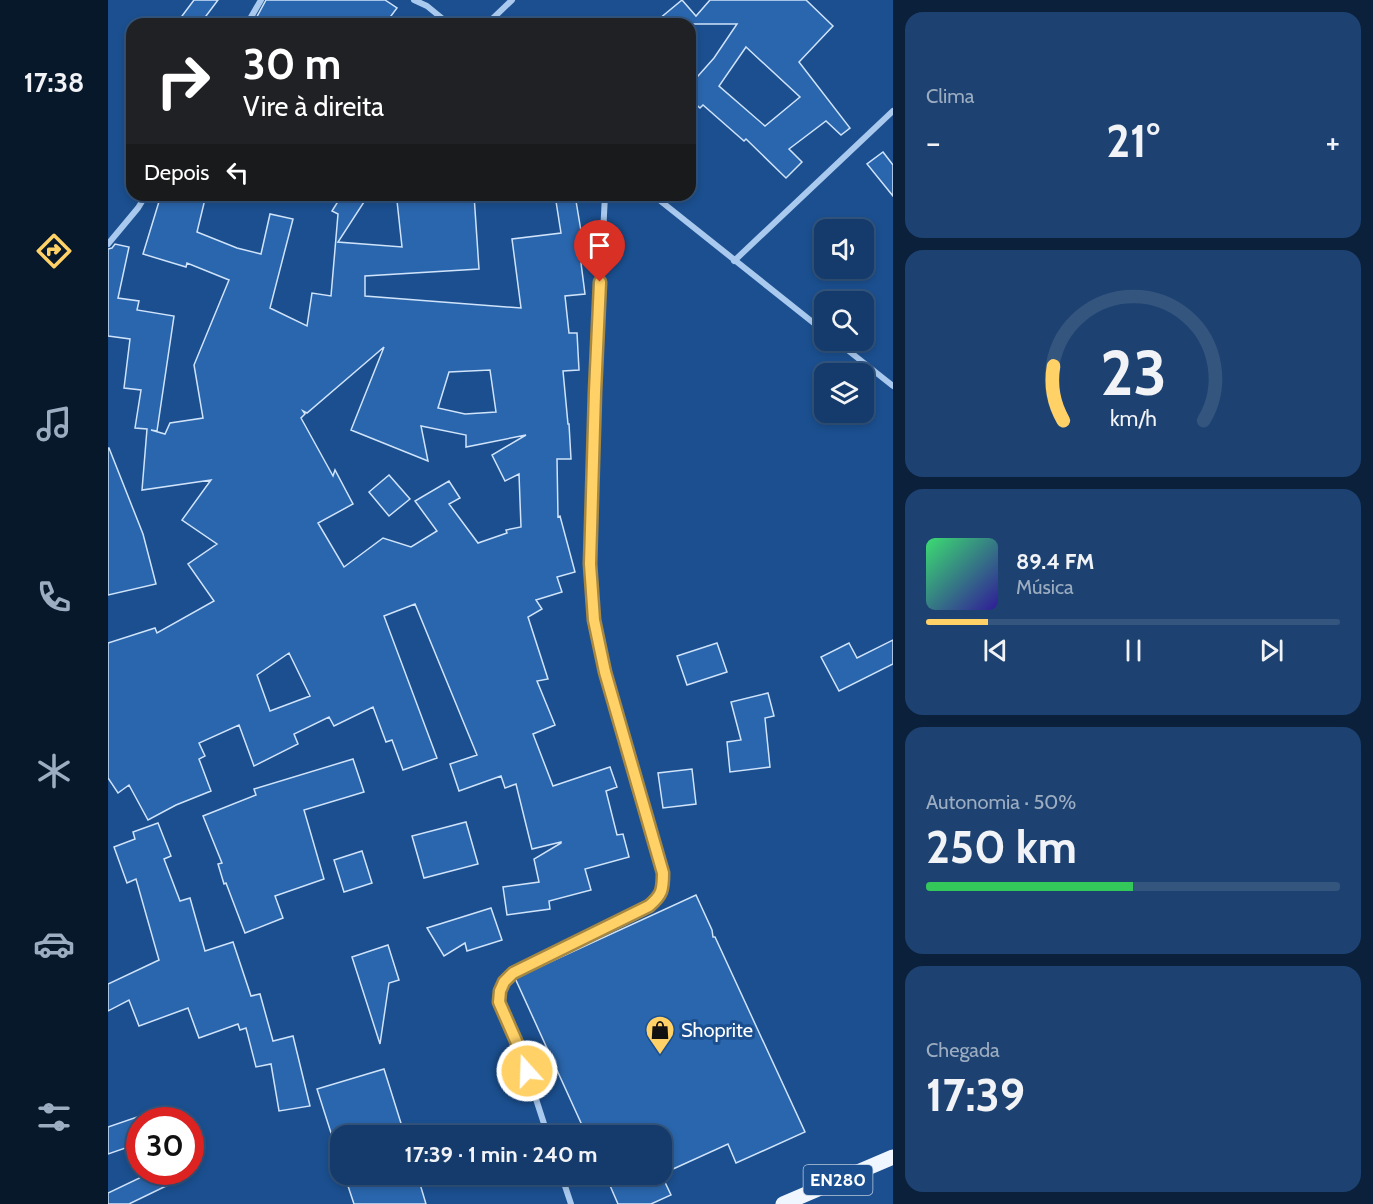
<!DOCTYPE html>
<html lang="pt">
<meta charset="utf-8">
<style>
body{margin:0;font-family:Cabin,sans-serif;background:#1d4271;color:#f1f3f6;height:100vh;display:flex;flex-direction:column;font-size:22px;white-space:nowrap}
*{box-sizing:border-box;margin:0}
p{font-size:20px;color:#9dadc1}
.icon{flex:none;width:33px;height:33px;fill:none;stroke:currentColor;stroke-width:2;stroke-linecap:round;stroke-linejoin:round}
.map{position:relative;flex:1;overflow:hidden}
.side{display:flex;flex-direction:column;gap:12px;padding:12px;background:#0b203b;width:480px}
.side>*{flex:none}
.guide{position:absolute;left:18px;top:18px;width:570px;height:183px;border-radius:18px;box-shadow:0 3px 9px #0003,0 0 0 2px #33557e;background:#202124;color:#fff;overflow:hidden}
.controls{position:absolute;left:706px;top:219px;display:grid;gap:12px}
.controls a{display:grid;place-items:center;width:60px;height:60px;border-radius:12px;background:#143b6b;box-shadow:0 3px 9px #0003,0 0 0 2px #33557e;font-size:30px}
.speed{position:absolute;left:18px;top:1107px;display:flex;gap:12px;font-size:30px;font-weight:700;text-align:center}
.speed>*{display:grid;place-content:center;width:78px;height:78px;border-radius:50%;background:#143b6b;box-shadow:0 3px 9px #0003,0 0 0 2px #33557e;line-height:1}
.speed .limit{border:9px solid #d22;background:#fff;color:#111}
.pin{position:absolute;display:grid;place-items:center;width:51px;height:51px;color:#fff;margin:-62px -26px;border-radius:50% 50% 50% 0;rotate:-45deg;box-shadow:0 0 6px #0007}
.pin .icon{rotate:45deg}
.me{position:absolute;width:66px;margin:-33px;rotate:340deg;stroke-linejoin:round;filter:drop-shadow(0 0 4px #0008)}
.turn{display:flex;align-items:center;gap:21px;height:126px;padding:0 18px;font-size:27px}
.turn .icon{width:78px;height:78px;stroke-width:2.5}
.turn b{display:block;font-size:42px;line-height:51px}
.then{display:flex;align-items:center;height:57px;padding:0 18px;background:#0003;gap:12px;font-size:22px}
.big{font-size:45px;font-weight:800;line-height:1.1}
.side .card{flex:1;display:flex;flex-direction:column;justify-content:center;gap:9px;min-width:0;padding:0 21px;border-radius:18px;background:#1d4271}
.side .dial{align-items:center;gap:0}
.dial svg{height:156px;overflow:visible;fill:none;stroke:#33557e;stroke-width:7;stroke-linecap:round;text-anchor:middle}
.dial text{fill:#f1f3f6;stroke:none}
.song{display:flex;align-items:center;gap:18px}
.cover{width:72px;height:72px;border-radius:9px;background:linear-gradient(135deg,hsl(140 70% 55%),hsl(250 70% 35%))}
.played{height:6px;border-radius:3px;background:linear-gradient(90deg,#ffd166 15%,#33557e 15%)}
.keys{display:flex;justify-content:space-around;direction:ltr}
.heat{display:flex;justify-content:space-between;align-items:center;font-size:33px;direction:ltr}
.charge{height:9px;border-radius:4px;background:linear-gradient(90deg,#34c759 50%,#33557e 0)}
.trip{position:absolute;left:222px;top:1125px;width:342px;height:60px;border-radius:18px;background:#143b6b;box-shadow:0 3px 9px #0003,0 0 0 2px #33557e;font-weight:800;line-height:60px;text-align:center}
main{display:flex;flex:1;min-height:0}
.tab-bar{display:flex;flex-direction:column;width:108px;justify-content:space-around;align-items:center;background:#08182b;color:#9dadc1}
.tab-bar .icon{width:42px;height:42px}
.tab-bar .on{color:#ffd166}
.tab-bar b{font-size:27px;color:#f1f3f6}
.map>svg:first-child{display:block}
</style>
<main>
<nav class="tab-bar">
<b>17:38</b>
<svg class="icon on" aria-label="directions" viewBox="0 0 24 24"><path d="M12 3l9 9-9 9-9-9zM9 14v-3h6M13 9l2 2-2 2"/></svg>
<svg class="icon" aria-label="music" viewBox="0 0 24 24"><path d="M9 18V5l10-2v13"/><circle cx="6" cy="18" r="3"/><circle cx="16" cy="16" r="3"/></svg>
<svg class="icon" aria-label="phone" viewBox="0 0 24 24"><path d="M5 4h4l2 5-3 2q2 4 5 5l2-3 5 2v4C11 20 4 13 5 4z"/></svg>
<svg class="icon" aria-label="climate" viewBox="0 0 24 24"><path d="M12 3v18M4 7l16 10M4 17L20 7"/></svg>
<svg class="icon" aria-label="car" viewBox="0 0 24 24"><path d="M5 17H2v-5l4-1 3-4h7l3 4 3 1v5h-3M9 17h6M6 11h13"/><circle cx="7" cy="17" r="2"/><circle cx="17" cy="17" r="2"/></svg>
<svg class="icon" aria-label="filters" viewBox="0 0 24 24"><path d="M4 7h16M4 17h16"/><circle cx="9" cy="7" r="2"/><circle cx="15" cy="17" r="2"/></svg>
</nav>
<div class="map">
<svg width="785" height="1204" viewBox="0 0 785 1204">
<rect width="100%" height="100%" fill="#1b4f8f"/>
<g fill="#2a66ad" stroke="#cfe3fa" stroke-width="1.5" fill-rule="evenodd">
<polygon points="86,0 110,0 92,24 68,24"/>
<polygon points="158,0 277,0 289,8 277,24 145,24"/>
<path d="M574 0 588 16 602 0H698L725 26 691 62 742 128 733 135 718 121 681 149 694 162 678 178 638 139 636 141 595 105 592 108 582 99V85L606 58 629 24H545ZM638 47 692 97 657 126 611 86Z"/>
<polygon points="775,152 785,165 785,196 759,164"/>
<path d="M53 195H98L89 232 129 248 153 254 162 214 185 219 162 308 199 326 204 293 223 296 230 214 224 211 234 195H245L256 202 230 242 294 247 289 201 336 195H366L371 269 257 276V296L413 308 404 239 453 233 447 195H467L473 231 477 262 473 263 477 294 457 296 461 333H469L471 370 455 371 460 424H461L463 459H449L450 517 452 516 467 572 449 577 454 592 428 600 434 609 420 617 440 679 429 681 447 725 425 734 445 786 502 767 509 787 498 791 509 835 515 834 521 857 477 869 483 890 441 901 442 909 399 915 395 887 431 882 426 859 453 843V842L424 849 408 784 397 788 393 776 351 791 342 764 369 755 307 604 276 616 329 758 295 770 284 740 278 742 265 707 226 726 221 717 186 734 190 744 146 766 131 725 91 743 97 756 91 759 103 791 68 805 40 820 21 785 10 793 0 778V643L47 628 49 633 106 601 80 564 109 544 74 520 103 480 34 490 39 429 27 428 33 390 16 388 22 339 0 336V249L4 248 7 244 21 247 10 298 31 301 29 310 66 316 49 431 43 430 57 434 62 423 95 418 86 365 121 280 79 263 78 267 35 254ZM276 347 243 430 320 461 313 426 358 435V447L418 435 384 455 397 481 411 474 413 527 398 530 399 533 370 543 341 504 352 498 341 481 307 501 329 531 303 547 275 538 236 567 210 523 245 504 227 470 225 476 193 418 197 414 195 411 199 413ZM382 370 388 412 357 414 330 408 341 372ZM181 653 202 696 162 711 149 675Z"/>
<polygon points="0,448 1,448 35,534 48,584 0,595"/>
<polygon points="281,475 302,499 281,516 261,492"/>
<polygon points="785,640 785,664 731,691 713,657 741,643 749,658"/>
<polygon points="609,643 619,672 579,685 569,656"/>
<polygon points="660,693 666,716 657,718 662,767 622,772 619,742 633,740 623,702"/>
<polygon points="245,759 256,792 196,810 216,879 167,896 175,918 137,933 118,883 116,884 110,864 114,863 95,816 148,795 146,789"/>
<polygon points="584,769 588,804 555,808 550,773"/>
<polygon points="358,822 370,864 316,878 304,836"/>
<polygon points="50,823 63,856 56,859 72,901 82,898 97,951 125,942 143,996 152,994 165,1041 185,1036 202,1106 171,1111 163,1064 148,1067 138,1028 132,1030 130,1024 91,1038 80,1008 31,1026 21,1000 0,1011 0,984 51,960 28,879 19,883 6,847 27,839 25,832"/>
<polygon points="254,851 264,883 236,892 226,860"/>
<polygon points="588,895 604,930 605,937 607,937 697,1132 628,1163 620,1144 554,1174 554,1136 479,1136 407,978"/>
<polygon points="383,908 394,940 359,951 357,943 336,956 319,928"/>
<polygon points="280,945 291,980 281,983 272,1044 244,957"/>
<polygon points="276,1069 297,1136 224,1136 209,1089"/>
<polygon points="32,1116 32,1143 0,1154 0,1127"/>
<polygon points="44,1172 87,1172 21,1204 0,1204 0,1193"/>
<polygon points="236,1174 309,1174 318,1204 246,1204"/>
<polygon points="497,1174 553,1174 563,1195 543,1204 510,1204"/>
</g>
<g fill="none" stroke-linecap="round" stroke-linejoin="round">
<g stroke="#a9c9ee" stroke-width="6">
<polyline points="306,0 319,6 341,24"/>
<polyline points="139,24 153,0"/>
<polyline points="379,24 404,0"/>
<polyline points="545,195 717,332"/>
<polyline points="0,244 30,208 38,195"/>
<polyline points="626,261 785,111"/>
<polyline points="727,340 785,386"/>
<path d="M440 1136 412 1050 391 1002 392 991 396 982 405 973 541 906C554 895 555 890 555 873L497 672 486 620 482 564 487 392 497 195"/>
<polyline points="453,1174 463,1204"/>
</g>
<polyline stroke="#f0f6ff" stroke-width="15" points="675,1204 785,1157"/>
</g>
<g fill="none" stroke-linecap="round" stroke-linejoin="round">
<g stroke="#a68842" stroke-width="15">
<path id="route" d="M419 1071 412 1050 391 1002 392 991 396 982 405 973 541 906C554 895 555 890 555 873L497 672 486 620 482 564 487 392 492 282"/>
</g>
<use href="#route" stroke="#ffd166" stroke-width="10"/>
</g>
<defs>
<g id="shop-pin" transform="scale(1.5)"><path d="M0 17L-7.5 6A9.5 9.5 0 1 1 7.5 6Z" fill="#ffd166" stroke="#1b4f8f"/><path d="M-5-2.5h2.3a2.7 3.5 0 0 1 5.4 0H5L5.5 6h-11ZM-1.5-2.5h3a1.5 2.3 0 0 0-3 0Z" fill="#111"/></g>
</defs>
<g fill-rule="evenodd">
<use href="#shop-pin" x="552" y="1030"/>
</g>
<g text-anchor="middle" stroke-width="6" stroke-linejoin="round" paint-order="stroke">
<rect fill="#1b4f8f" stroke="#bbcadd" stroke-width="1.5" x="695.5" y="1165" width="69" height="30" rx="4.5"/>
<g font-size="18" font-weight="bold" fill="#fff">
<text x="730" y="1186">EN280</text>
</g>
<g font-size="20" fill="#fff" stroke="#1b4f8f" text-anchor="start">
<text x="573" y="1037">Shoprite</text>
</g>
</g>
</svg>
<div class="controls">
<a><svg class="icon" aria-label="sound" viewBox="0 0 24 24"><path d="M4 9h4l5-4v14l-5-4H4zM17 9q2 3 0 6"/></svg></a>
<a><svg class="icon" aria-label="search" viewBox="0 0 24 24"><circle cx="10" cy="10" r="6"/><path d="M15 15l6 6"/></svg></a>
<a><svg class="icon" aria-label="layers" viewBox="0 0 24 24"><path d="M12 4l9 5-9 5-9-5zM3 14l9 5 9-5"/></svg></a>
</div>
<div class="speed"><div class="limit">30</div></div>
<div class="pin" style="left:492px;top:282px;background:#d93025"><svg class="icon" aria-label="arrive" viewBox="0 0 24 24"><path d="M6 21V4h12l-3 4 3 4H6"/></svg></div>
<svg class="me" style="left:419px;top:1071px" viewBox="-20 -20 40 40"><circle r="17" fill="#ffd166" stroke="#fff" stroke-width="3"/><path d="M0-11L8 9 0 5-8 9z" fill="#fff"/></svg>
<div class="trip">17:39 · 1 min · 240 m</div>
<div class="guide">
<div class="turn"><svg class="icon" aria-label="right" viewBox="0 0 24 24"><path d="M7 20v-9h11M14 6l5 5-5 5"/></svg><div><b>30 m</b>Vire à direita</div></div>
<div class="then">Depois<svg class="icon" aria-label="left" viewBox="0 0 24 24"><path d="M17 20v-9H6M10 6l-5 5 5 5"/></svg></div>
</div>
</div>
<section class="side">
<div class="card"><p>Clima</p>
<div class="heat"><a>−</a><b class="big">21°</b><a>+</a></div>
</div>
<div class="card dial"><svg viewBox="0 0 100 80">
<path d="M14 69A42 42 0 1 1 86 69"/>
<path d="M14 69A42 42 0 0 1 9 41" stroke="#ffd166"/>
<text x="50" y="56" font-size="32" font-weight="700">23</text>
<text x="50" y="72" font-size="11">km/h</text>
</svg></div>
<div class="card">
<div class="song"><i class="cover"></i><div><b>89.4 FM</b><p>Música</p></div></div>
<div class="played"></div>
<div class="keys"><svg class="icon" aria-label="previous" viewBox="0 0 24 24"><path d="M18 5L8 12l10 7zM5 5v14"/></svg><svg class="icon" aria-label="pause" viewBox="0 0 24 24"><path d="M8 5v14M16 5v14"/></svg><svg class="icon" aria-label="next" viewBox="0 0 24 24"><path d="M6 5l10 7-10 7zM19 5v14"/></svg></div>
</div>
<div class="card"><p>Autonomia · 50%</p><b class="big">250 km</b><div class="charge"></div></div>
<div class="card"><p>Chegada</p><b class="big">17:39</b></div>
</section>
</main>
